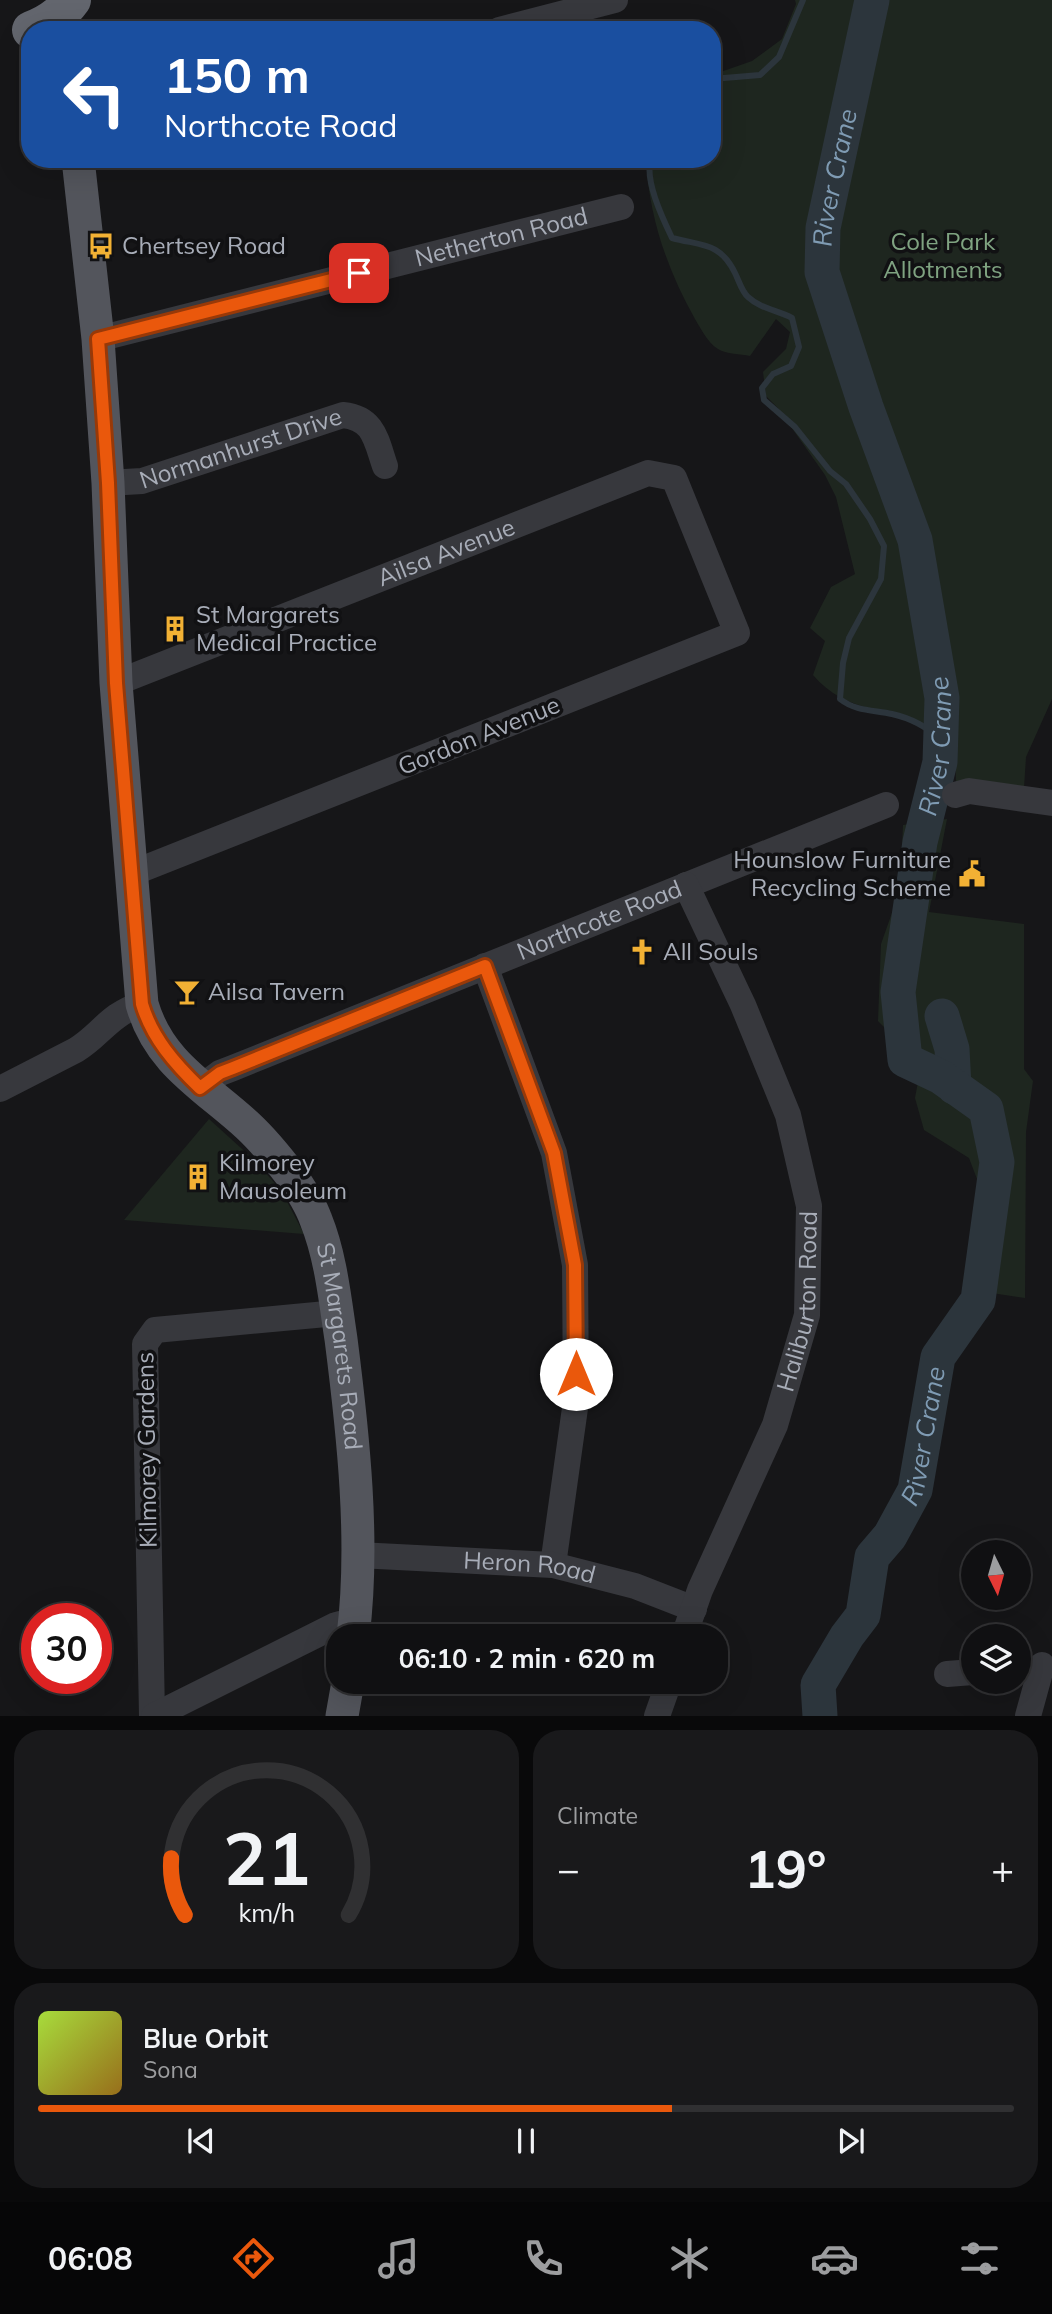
<!DOCTYPE html>
<meta charset="utf-8">
<style>
body{margin:0;font-family:Mulish,sans-serif;background:#19191b;color:#f1f3f6;height:100vh;display:flex;flex-direction:column;font-size:26px;white-space:nowrap}
*{box-sizing:border-box;margin:0}
p{font-size:23px;color:#9c9d9f}
.icon{flex:none;width:38px;height:38px;fill:none;stroke:currentColor;stroke-width:2;stroke-linecap:round;stroke-linejoin:round}
.map{position:relative;height:1716px;overflow:hidden}
.drawer{display:flex;flex-direction:column;gap:14px;padding:14px;background:#09090a;flex:1}
.drawer>*{flex:none}
.guide{position:absolute;left:21px;top:21px;width:700px;height:147px;border-radius:28px;box-shadow:0 7px 28px #0002,0 0 0 2px #303032;background:#1a4fa0;color:#fff;overflow:hidden}
.needle{width:46px;rotate:175deg}
.fabs{position:absolute;left:961px;top:1540px;display:grid;gap:14px}
.fabs a{display:grid;place-items:center;width:70px;height:70px;border-radius:50%;background:#101012;box-shadow:0 7px 28px #0002,0 0 0 2px #303032;font-size:35px}
.speed{position:absolute;left:21px;top:1603px;display:flex;gap:14px;font-size:35px;font-weight:700;text-align:center}
.speed>*{display:grid;place-content:center;width:91px;height:91px;border-radius:50%;background:#101012;box-shadow:0 7px 28px #0002,0 0 0 2px #303032;line-height:1}
.speed .limit{border:10px solid #d22;background:#fff;color:#111}
.pin{position:absolute;display:grid;place-items:center;width:60px;height:60px;color:#fff;margin:-30px;border-radius:14px;box-shadow:0 4px 10px #0006}
.me{position:absolute;width:77px;margin:-38px;rotate:0deg;stroke-linejoin:round;filter:drop-shadow(0 0 5px #0008)}
.turn{display:flex;align-items:center;gap:24px;height:147px;padding:0 28px;font-size:32px}
.turn .icon{width:91px;height:91px;stroke-width:2.5}
.turn b{display:block;font-size:49px;line-height:60px}
.big{font-size:52px;font-weight:700;line-height:1.1}
.drawer .tile{flex:1;display:flex;flex-direction:column;justify-content:center;gap:10px;min-width:0;padding:0 24px;border-radius:28px;background:#19191b}
.drawer .dial{align-items:center;gap:0}
.dial svg{height:182px;overflow:visible;fill:none;stroke:#303032;stroke-width:7;stroke-linecap:round;text-anchor:middle}
.dial text{fill:#f1f3f6;stroke:none}
.song{display:flex;align-items:center;gap:21px}
.cover{width:84px;height:84px;border-radius:10px;background:linear-gradient(135deg,hsl(80 70% 55%),hsl(40 70% 35%))}
.played{height:7px;border-radius:4px;background:linear-gradient(90deg,#ea580c 65%,#303032 65%)}
.keys{display:flex;justify-content:space-around;direction:ltr}
.heat{display:flex;justify-content:space-between;align-items:center;font-size:38px;direction:ltr}
.drawer .tiles{flex:1;display:grid;gap:14px;grid-template-columns:1fr 1fr}
.tile:last-child{grid-column:span 2}
.trip{position:absolute;left:326px;top:1624px;width:402px;height:70px;border-radius:28px;background:#101012;box-shadow:0 7px 28px #0002,0 0 0 2px #303032;font-weight:700;line-height:70px;text-align:center}
.dock{display:flex;height:112px;justify-content:space-around;align-items:center;background:#060607;color:#9c9d9f}
.dock .icon{width:49px;height:49px}
.dock .on{color:#ea580c}
.dock b{font-size:32px;color:#f1f3f6}
.map>svg:first-child{display:block}
</style>
<div class="map">
<svg width="1052" height="1716" viewBox="0 0 1052 1716">
<rect width="100%" height="100%" fill="#161618"/>
<g fill="#1e261f">
<path d="M795 0H863L820 186 815 245 806 267 903 541 931 697V727C887 705 847 715 813 675L825 641 810 628 831 587 855 574 836 497 825 475 777 407 766 396 763 372 786 349 790 332 776 319 750 356C741 354 726 354 718 349 708 343 701 329 695 319 667 269 649 217 646 159H712V75L752 61 782 39 796 4Z"/>
<polygon points="883,0 1052,0 1052,699 1026,757 1024,788 956,784 954,697 938,585 918,508 876,409 833,281 832,229"/>
<polygon points="947,819 929,912 1024,924 1024,1069 1033,1081 1026,1132 1025,1298 985,1292 977,1179 969,1158 924,1130 915,1098 920,1071 899,1042 878,1021 881,944 900,890 903,825"/>
<polygon points="209,1119 252,1158 281,1190 304,1234 124,1220"/>
</g>
<g fill="none" stroke-linecap="round" stroke-linejoin="round">
<g stroke="#2c353c" stroke-width="6">
<polyline points="712,79 760,75 779,57 803,0"/>
<path d="M651 159C644 180 663 219 672 238 702 246 720 242 735 273 739 281 742 292 748 297 761 309 777 310 792 318L799 347 791 366 773 374 762 388 764 400 795 427 830 471 846 484 870 519 884 546 881 579 849 638 843 663 840 699C855 711 874 710 892 714 910 718 927 727 940 739"/>
</g>
<g stroke="#2c353c" stroke-width="35">
<polyline points="942,1016 952,1049 954,1087"/>
<path id="s1" d="M820 1716 818 1685 847 1636 863 1615 872 1557 890 1536 915 1490 938 1357 978 1300 997 1162 986 1109 941 1077 905 1060 898 992 920 842 940 762 942 698 915 540 866 407 822 272 823 228 872 0"/>
</g>
<g stroke="#37383d" stroke-width="26">
<polyline points="499,30 615,0"/>
<path id="s2" d="M98 339 621 207"/>
<path id="s3" d="M108 483 142 481 343 415C374 418 376 440 385 466"/>
<path id="s4" d="M116 683 648 473 674 478 737 633 130 874"/>
<polyline points="955,795 969,791 1052,803"/>
<polyline points="485,966 554,1153 575,1265 576,1401 553,1565"/>
<path id="s5" d="M200 1088 220 1073 233 1068 886 805"/>
<path d="M0 1089 76 1050C102 1034 108 1015 142 1004"/>
<path id="s6" d="M358 1555 553 1565 635 1586 694 1609"/>
<path id="s7" d="M684 1636 700 1590 775 1425 807 1315 809 1206 788 1115 743 1005 686 885"/>
<polyline points="947,1674 973,1672"/>
<polyline points="152,1716 145,1344 155,1330 337,1313"/>
<polyline points="154,1716 336,1625 355,1620"/>
<polyline points="657,1716 669,1682"/>
<polyline points="1028,1716 1042,1665"/>
</g>
<g stroke="#53555c" stroke-width="33">
<path id="s8" d="M78 159 98 339 108 483 116 683 142 1004C159 1064 206 1087 248 1126 263 1140 277 1157 290 1174 300 1188 310 1203 316 1220 331 1257 335 1300 341 1339 353 1433 365 1542 353 1636"/>
<polyline points="342,1716 348,1682"/>
</g>
<path stroke="#63666e" stroke-width="38" d="M31 30C47 24 62 14 72 0"/>
</g>
<g fill="none" stroke-linecap="round" stroke-linejoin="round">
<g stroke="#983908" stroke-width="18">
<path id="route" d="M359 273 98 339 108 483 116 683 142 1004C152 1038 175 1064 200 1088L220 1073 233 1068 485 966 554 1153 575 1265 576 1374"/>
</g>
<use href="#route" stroke="#ea580c" stroke-width="12"/>
</g>
<defs>
<g id="bus-bare" transform="scale(2.1)"><path d="M-5-6H5V4H4V6H2V4H-2V6H-4V4H-5ZM-3.5-4V0h7V-4ZM-3.5 1.2v1.5H-2V1.2ZM2 1.2v1.5H3.5V1.2Z" fill="#f2b134" stroke="#111113" stroke-width="2.5" paint-order="stroke"/></g>
<g id="building-bare" transform="scale(2.1)"><path d="M-4-6H4V6H1V3H-1V6H-4ZM-2.5-4.3h1.7v1.8h-1.7ZM.8-4.3h1.7v1.8H.8ZM-2.5-1h1.7V.8h-1.7ZM.8-1h1.7V.8H.8Z" fill="#f2b134" stroke="#111113" stroke-width="2.5" paint-order="stroke"/></g>
<g id="civic-bare" transform="scale(2.1)"><path d="M-.6-6.5H3V-4.5H.6V-3L4-1V1h2V6H-6V1h2V-1L-.6-3ZM-1.2 2.5V6h2.4V2.5Z" fill="#f2b134" stroke="#111113" stroke-width="2.5" paint-order="stroke"/></g>
<g id="church-bare" transform="scale(2.1)"><path d="M-1.2-6h2.4v3.5h3.3v2.4h-3.3V6h-2.4V-.1h-3.3v-2.4h3.3Z" fill="#f2b134" stroke="#111113" stroke-width="2.5" paint-order="stroke"/></g>
<g id="bar-bare" transform="scale(2.1)"><path d="M-6-5H6L.8 .8V4.5H3.5V6h-7V4.5H-.8V.8Z" fill="#f2b134" stroke="#111113" stroke-width="2.5" paint-order="stroke"/></g>
</defs>
<g fill-rule="evenodd">
<use href="#bus-bare" x="101" y="246"/>
<use href="#building-bare" x="175" y="629"/>
<use href="#civic-bare" x="972" y="874"/>
<use href="#church-bare" x="642" y="952"/>
<use href="#bar-bare" x="187" y="992"/>
<use href="#building-bare" x="198" y="1177"/>
</g>
<g text-anchor="middle" stroke-width="7" stroke-linejoin="round" paint-order="stroke">
<g font-size="24" fill="#a8adb8" stroke="#111113">
<text dy="8" stroke="none"><textPath href="#s2" startOffset="416">Netherton Road</textPath></text>
<text dy="8" stroke="none"><textPath href="#s3" startOffset="138">Normanhurst Drive</textPath></text>
<text dy="8" stroke="none"><textPath href="#s4" startOffset="355">Ailsa Avenue</textPath></text>
<text transform="translate(479 736) rotate(-22)" y="8">Gordon Avenue</text>
<text dy="8" stroke="none"><textPath href="#s5" startOffset="434">Northcote Road</textPath></text>
<text dy="8" stroke="none"><textPath href="#s7" startOffset="357">Haliburton Road</textPath></text>
<text dy="8" stroke="none"><textPath href="#s8" startOffset="1258">St Margarets Road</textPath></text>
<text transform="translate(147 1450) rotate(-91)" y="8">Kilmorey Gardens</text>
<text dy="8" stroke="none"><textPath href="#s6" startOffset="172">Heron Road</textPath></text>
</g>
<g font-size="24" fill="#7fa381" stroke="#111113">
<text x="943" y="250">Cole Park<tspan x="943" dy="28">Allotments</tspan></text>
</g>
<g font-size="24" fill="#a8adb8" stroke="#111113" text-anchor="start">
<text x="122" y="254">Chertsey Road</text>
<text x="196" y="623">St Margarets<tspan x="196" dy="28">Medical Practice</tspan></text>
<text x="951" y="868" text-anchor="end">Hounslow Furniture<tspan x="951" dy="28">Recycling Scheme</tspan></text>
<text x="663" y="960">All Souls</text>
<text x="208" y="1000">Ailsa Tavern</text>
<text x="219" y="1171">Kilmorey<tspan x="219" dy="28">Mausoleum</tspan></text>
</g>
<g font-size="26" font-style="italic" fill="#7f9bb3" stroke="#111113">
<text dy="9" stroke="none"><textPath href="#s1" startOffset="1652">River Crane</textPath></text>
<text dy="9" stroke="none"><textPath href="#s1" startOffset="1064">River Crane</textPath></text>
<text dy="9" stroke="none"><textPath href="#s1" startOffset="308">River Crane</textPath></text>
</g>
</g>
</svg>
<div class="fabs">
<a><svg class="needle" viewBox="-14 -14 28 28"><path d="M0-13l5 13h-10z" fill="#e53935"/><path d="M0 13l5-13h-10z" fill="#9c9d9f"/></svg></a>
<a><svg class="icon" aria-label="layers" viewBox="0 0 24 24"><path d="M12 4l9 5-9 5-9-5zM3 14l9 5 9-5"/></svg></a>
</div>
<div class="speed"><div class="limit">30</div></div>
<div class="pin" style="left:359px;top:273px;background:#d93025"><svg class="icon" aria-label="arrive" viewBox="0 0 24 24"><path d="M6 21V4h12l-3 4 3 4H6"/></svg></div>
<svg class="me" style="left:576px;top:1374px" viewBox="-20 -20 40 40"><circle r="19" fill="#fff"/><path d="M0-13L10 11 0 6-10 11z" fill="#ea580c"/></svg>
<div class="trip">06:10 · 2 min · 620 m</div>
<div class="guide">
<div class="turn"><svg class="icon" aria-label="left" viewBox="0 0 24 24"><path d="M17 20v-9H6M10 6l-5 5 5 5"/></svg><div><b>150 m</b>Northcote Road</div></div>
</div>
</div>
<section class="drawer">
<div class="tiles">
<div class="tile dial"><svg viewBox="0 0 100 80">
<path d="M14 69A42 42 0 1 1 86 69"/>
<path d="M14 69A42 42 0 0 1 8 44" stroke="#ea580c"/>
<text x="50" y="56" font-size="32" font-weight="700">21</text>
<text x="50" y="72" font-size="11">km/h</text>
</svg></div>
<div class="tile"><p>Climate</p>
<div class="heat"><a>−</a><b class="big">19°</b><a>+</a></div>
</div>
<div class="tile">
<div class="song"><i class="cover"></i><div><b>Blue Orbit</b><p>Sona</p></div></div>
<div class="played"></div>
<div class="keys"><svg class="icon" aria-label="previous" viewBox="0 0 24 24"><path d="M18 5L8 12l10 7zM5 5v14"/></svg><svg class="icon" aria-label="pause" viewBox="0 0 24 24"><path d="M8 5v14M16 5v14"/></svg><svg class="icon" aria-label="next" viewBox="0 0 24 24"><path d="M6 5l10 7-10 7zM19 5v14"/></svg></div>
</div>
</div>
</section>
<nav class="dock">
<b>06:08</b>
<svg class="icon on" aria-label="directions" viewBox="0 0 24 24"><path d="M12 3l9 9-9 9-9-9zM9 14v-3h6M13 9l2 2-2 2"/></svg>
<svg class="icon" aria-label="music" viewBox="0 0 24 24"><path d="M9 18V5l10-2v13"/><circle cx="6" cy="18" r="3"/><circle cx="16" cy="16" r="3"/></svg>
<svg class="icon" aria-label="phone" viewBox="0 0 24 24"><path d="M5 4h4l2 5-3 2q2 4 5 5l2-3 5 2v4C11 20 4 13 5 4z"/></svg>
<svg class="icon" aria-label="climate" viewBox="0 0 24 24"><path d="M12 3v18M4 7l16 10M4 17L20 7"/></svg>
<svg class="icon" aria-label="car" viewBox="0 0 24 24"><path d="M5 17H2v-5l4-1 3-4h7l3 4 3 1v5h-3M9 17h6M6 11h13"/><circle cx="7" cy="17" r="2"/><circle cx="17" cy="17" r="2"/></svg>
<svg class="icon" aria-label="filters" viewBox="0 0 24 24"><path d="M4 7h16M4 17h16"/><circle cx="9" cy="7" r="2"/><circle cx="15" cy="17" r="2"/></svg>
</nav>
